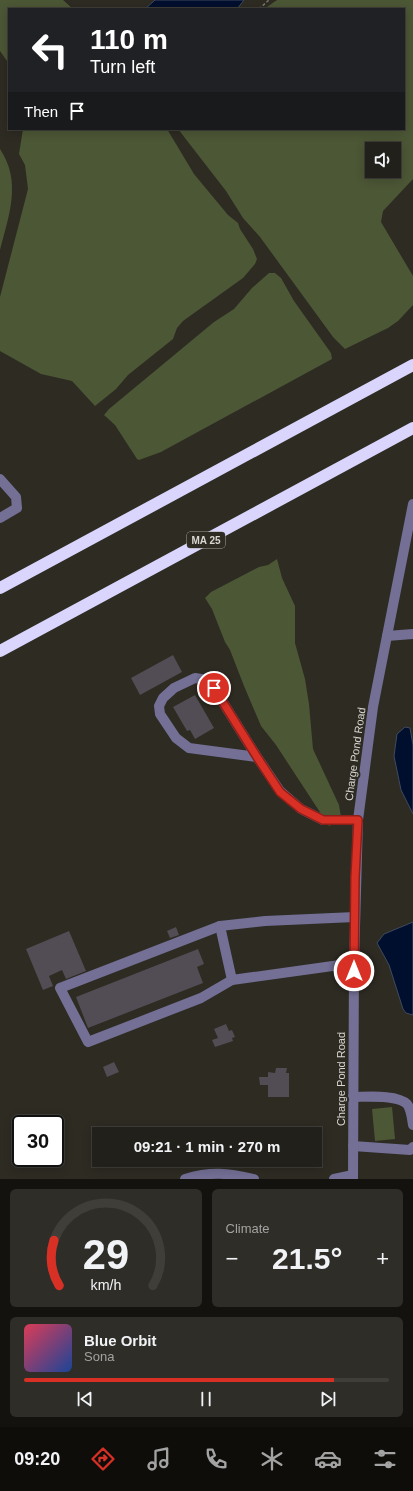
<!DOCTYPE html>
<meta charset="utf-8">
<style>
body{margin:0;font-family:Arial,sans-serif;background:#2e2d27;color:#f1f3f6;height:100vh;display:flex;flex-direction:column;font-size:15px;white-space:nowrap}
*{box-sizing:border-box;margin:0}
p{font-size:13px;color:#a2a3a2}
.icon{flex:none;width:22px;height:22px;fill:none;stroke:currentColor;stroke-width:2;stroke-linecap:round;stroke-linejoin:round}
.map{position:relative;height:1179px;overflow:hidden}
.sheet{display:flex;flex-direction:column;gap:10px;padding:10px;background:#13120e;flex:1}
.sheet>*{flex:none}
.banner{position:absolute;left:8px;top:8px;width:397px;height:122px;border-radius:0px;box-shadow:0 2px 10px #0003,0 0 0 1px #3f3e39;background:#202124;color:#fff;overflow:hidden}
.fabs{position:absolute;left:365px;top:142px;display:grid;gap:8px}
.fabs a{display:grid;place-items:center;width:36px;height:36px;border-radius:0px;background:#22201a;box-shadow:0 2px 10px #0003,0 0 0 1px #3f3e39;font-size:20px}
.speed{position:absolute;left:12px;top:1115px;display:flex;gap:8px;font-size:20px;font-weight:700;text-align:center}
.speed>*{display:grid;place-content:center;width:52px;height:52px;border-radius:50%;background:#22201a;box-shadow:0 2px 10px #0003,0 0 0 1px #3f3e39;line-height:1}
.speed .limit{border:2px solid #111;border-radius:6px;background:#fff;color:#111}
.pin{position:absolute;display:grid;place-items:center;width:34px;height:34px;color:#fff;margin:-17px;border:2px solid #fff;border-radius:50%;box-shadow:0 1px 4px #0007}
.me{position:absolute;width:44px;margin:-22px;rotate:0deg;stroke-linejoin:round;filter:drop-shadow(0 0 3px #0008)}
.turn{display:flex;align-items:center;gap:14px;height:84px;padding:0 16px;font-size:18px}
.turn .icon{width:52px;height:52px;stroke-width:2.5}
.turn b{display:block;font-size:28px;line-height:34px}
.then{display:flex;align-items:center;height:38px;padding:0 16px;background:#0003;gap:8px;font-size:15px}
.big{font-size:30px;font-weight:700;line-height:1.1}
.sheet .card{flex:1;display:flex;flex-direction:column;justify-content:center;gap:6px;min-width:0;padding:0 14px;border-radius:6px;background:#2e2d27}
.sheet .dial{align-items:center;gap:0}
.dial svg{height:104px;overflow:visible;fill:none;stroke:#3f3e39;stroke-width:7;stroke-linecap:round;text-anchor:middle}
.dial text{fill:#f1f3f6;stroke:none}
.song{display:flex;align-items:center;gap:12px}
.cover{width:48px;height:48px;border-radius:6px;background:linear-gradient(135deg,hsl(350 70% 55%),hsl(220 70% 35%))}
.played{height:4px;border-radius:2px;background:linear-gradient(90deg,#d93025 85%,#3f3e39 85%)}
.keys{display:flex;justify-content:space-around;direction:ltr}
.heat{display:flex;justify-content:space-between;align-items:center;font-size:22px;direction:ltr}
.sheet .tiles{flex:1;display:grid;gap:10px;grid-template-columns:1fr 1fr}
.card:last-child{grid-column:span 2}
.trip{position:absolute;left:92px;top:1127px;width:230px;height:40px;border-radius:0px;background:#22201a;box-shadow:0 2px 10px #0003,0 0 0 1px #3f3e39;font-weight:700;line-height:40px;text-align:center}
.tabs{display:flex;height:64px;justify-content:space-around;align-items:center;background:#0e0d0a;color:#a2a3a2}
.tabs .icon{width:28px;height:28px}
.tabs .on{color:#d93025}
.tabs b{font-size:18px;color:#f1f3f6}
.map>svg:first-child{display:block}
</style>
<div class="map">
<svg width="413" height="1179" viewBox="0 0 413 1179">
<rect width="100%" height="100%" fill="#2d2b22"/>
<g fill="#4c5736" fill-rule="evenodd">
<polygon points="0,0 63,0 73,9 9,9 9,66 7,61 0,51"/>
<path d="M277 0H413V179L383 211 381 222 413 276V305L398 321 388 328 345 349 333 337 260 237 243 218 226 191 178 129H404V9H264ZM372 149H394V171H372Z"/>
<polygon points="23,129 167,129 194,174 228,215 238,223 240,229 253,249 257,259 255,264 243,278 183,321 177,328 173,339 128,375 116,389 95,406 72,381 41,374 0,351 0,297 28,189 25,165 19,154"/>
<path d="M0 149C22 182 9 215 0 250Z"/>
<polygon points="269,273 275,273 281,278 294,301 331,353 332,359 161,452 139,460 137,459 115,425 104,415 109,409 214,322 234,309 252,288"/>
<polygon points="277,559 282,578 295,606 295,643 305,679 309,704 313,749 339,805 341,817 338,821 329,826 276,745 261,726 244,686 230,650 225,642 212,609 205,598 211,592 259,567 268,565"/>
<polygon points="392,1107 395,1139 375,1141 372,1109"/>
</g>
<g fill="#000f2e" stroke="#414b5f">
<polygon points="155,0 244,0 237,9 145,9"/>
<polygon points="405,727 410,728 413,745 413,814 401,790 394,756 397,734"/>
<polygon points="413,922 413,1015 406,1013 403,1009 389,965 377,943 384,934"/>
</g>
<g fill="#524c54">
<polygon points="173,655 182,672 140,695 131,678"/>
<polygon points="195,695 214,728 195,739 190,730 187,731 173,707"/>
<polygon points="176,927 179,935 170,938 167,931"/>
<polygon points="69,931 86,971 66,979 62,970 49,976 53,986 43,990 26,949"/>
<polygon points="198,949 204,964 197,967 203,983 88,1028 76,997"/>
<polygon points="226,1024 229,1031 232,1030 235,1037 232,1038 233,1041 215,1047 212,1040 218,1038 214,1029"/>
<polygon points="114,1062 119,1072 107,1077 103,1067"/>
<polygon points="276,1068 287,1068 286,1073 289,1073 289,1097 268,1097 268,1085 260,1085 259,1077 268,1077 268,1072 275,1073"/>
</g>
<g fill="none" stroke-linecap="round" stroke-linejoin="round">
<polyline stroke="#78776f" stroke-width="1.5" stroke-dasharray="3 2" stroke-linecap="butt" points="259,9 269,0"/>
<g stroke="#736f95" stroke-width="10">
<polyline points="0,479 16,497 17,508 0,518"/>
<polyline points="387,636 413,634"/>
<polyline points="257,757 189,748 176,738 160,714 159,706 163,698 174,688 195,678 207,680 214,688 257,757 280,791 301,809 323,820 358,820"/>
<polyline points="220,926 60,988 88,1042 201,998 232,980"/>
<polyline points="354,963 232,980 220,926 265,921 355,917"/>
<path d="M353 1097C366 1097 397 1094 407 1104 411 1109 412 1118 413 1125"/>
<polyline points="353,1146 410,1150 413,1147"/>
<path d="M185 1179C211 1171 228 1173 254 1179"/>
<polyline points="334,1179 353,1175"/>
<polyline points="353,1179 354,963 358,820 373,707 413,504"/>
</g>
<g stroke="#d9d5fc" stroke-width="12">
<polyline points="0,588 413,365"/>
<polyline points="0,651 413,428"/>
</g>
</g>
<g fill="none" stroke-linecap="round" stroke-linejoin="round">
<g stroke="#8d1f18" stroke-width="10">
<polyline id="route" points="214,688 257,757 280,792 301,809 323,820 358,820 355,877 354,971"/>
</g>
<use href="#route" stroke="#d93025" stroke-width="7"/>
</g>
<g text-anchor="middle" stroke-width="4" stroke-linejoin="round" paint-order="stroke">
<rect fill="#2d2b22" stroke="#a5a39c" stroke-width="1" x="187" y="532" width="38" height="16" rx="3"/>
<g font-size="10" font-weight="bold" fill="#d8d7d1">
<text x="206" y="544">MA 25</text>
</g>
<g font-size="11" fill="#d8d7d1" stroke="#2d2b22">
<text transform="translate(355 754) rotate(-82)" y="4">Charge Pond Road</text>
<text transform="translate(341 1079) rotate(-90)" y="4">Charge Pond Road</text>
</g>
</g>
</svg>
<div class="fabs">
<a><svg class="icon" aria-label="sound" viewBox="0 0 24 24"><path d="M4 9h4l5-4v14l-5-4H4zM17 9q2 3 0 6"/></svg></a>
</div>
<div class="speed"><div class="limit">30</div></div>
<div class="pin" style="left:214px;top:688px;background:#d93025"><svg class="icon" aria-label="arrive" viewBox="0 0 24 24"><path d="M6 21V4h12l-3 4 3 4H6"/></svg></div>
<svg class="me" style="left:354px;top:971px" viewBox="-20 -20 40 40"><circle r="17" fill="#d93025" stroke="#fff" stroke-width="3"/><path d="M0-11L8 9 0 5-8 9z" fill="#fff"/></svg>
<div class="trip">09:21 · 1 min · 270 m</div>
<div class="banner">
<div class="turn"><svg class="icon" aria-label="left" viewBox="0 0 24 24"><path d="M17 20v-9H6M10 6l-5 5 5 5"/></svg><div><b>110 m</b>Turn left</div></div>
<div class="then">Then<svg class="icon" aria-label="arrive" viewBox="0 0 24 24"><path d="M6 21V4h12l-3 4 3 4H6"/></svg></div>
</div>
</div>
<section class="sheet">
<div class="tiles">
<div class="card dial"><svg viewBox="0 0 100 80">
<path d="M14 69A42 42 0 1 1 86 69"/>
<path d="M14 69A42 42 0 0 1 10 34" stroke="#d93025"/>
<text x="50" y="56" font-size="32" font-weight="700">29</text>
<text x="50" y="72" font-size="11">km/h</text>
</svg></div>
<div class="card"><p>Climate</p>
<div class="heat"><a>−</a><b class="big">21.5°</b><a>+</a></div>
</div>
<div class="card">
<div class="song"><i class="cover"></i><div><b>Blue Orbit</b><p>Sona</p></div></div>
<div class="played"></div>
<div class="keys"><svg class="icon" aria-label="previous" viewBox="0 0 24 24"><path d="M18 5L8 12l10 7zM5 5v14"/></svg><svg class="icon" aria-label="pause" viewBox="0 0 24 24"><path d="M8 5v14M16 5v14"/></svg><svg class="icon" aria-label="next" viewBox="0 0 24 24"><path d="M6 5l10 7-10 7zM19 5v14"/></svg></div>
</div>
</div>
</section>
<nav class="tabs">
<b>09:20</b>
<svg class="icon on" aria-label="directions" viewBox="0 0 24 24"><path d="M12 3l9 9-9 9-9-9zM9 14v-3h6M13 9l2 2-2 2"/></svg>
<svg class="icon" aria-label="music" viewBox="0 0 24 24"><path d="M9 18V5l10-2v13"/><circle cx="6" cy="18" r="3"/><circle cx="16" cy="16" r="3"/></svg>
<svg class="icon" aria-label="phone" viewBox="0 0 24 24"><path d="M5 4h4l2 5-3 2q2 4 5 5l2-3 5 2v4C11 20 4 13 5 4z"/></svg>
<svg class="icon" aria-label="climate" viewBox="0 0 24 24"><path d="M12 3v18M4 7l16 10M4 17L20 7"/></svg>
<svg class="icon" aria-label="car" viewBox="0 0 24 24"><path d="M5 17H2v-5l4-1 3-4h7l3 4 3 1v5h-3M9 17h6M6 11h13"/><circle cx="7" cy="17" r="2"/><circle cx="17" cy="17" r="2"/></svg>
<svg class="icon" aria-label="filters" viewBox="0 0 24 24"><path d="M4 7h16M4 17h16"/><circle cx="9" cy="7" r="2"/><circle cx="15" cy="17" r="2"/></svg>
</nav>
